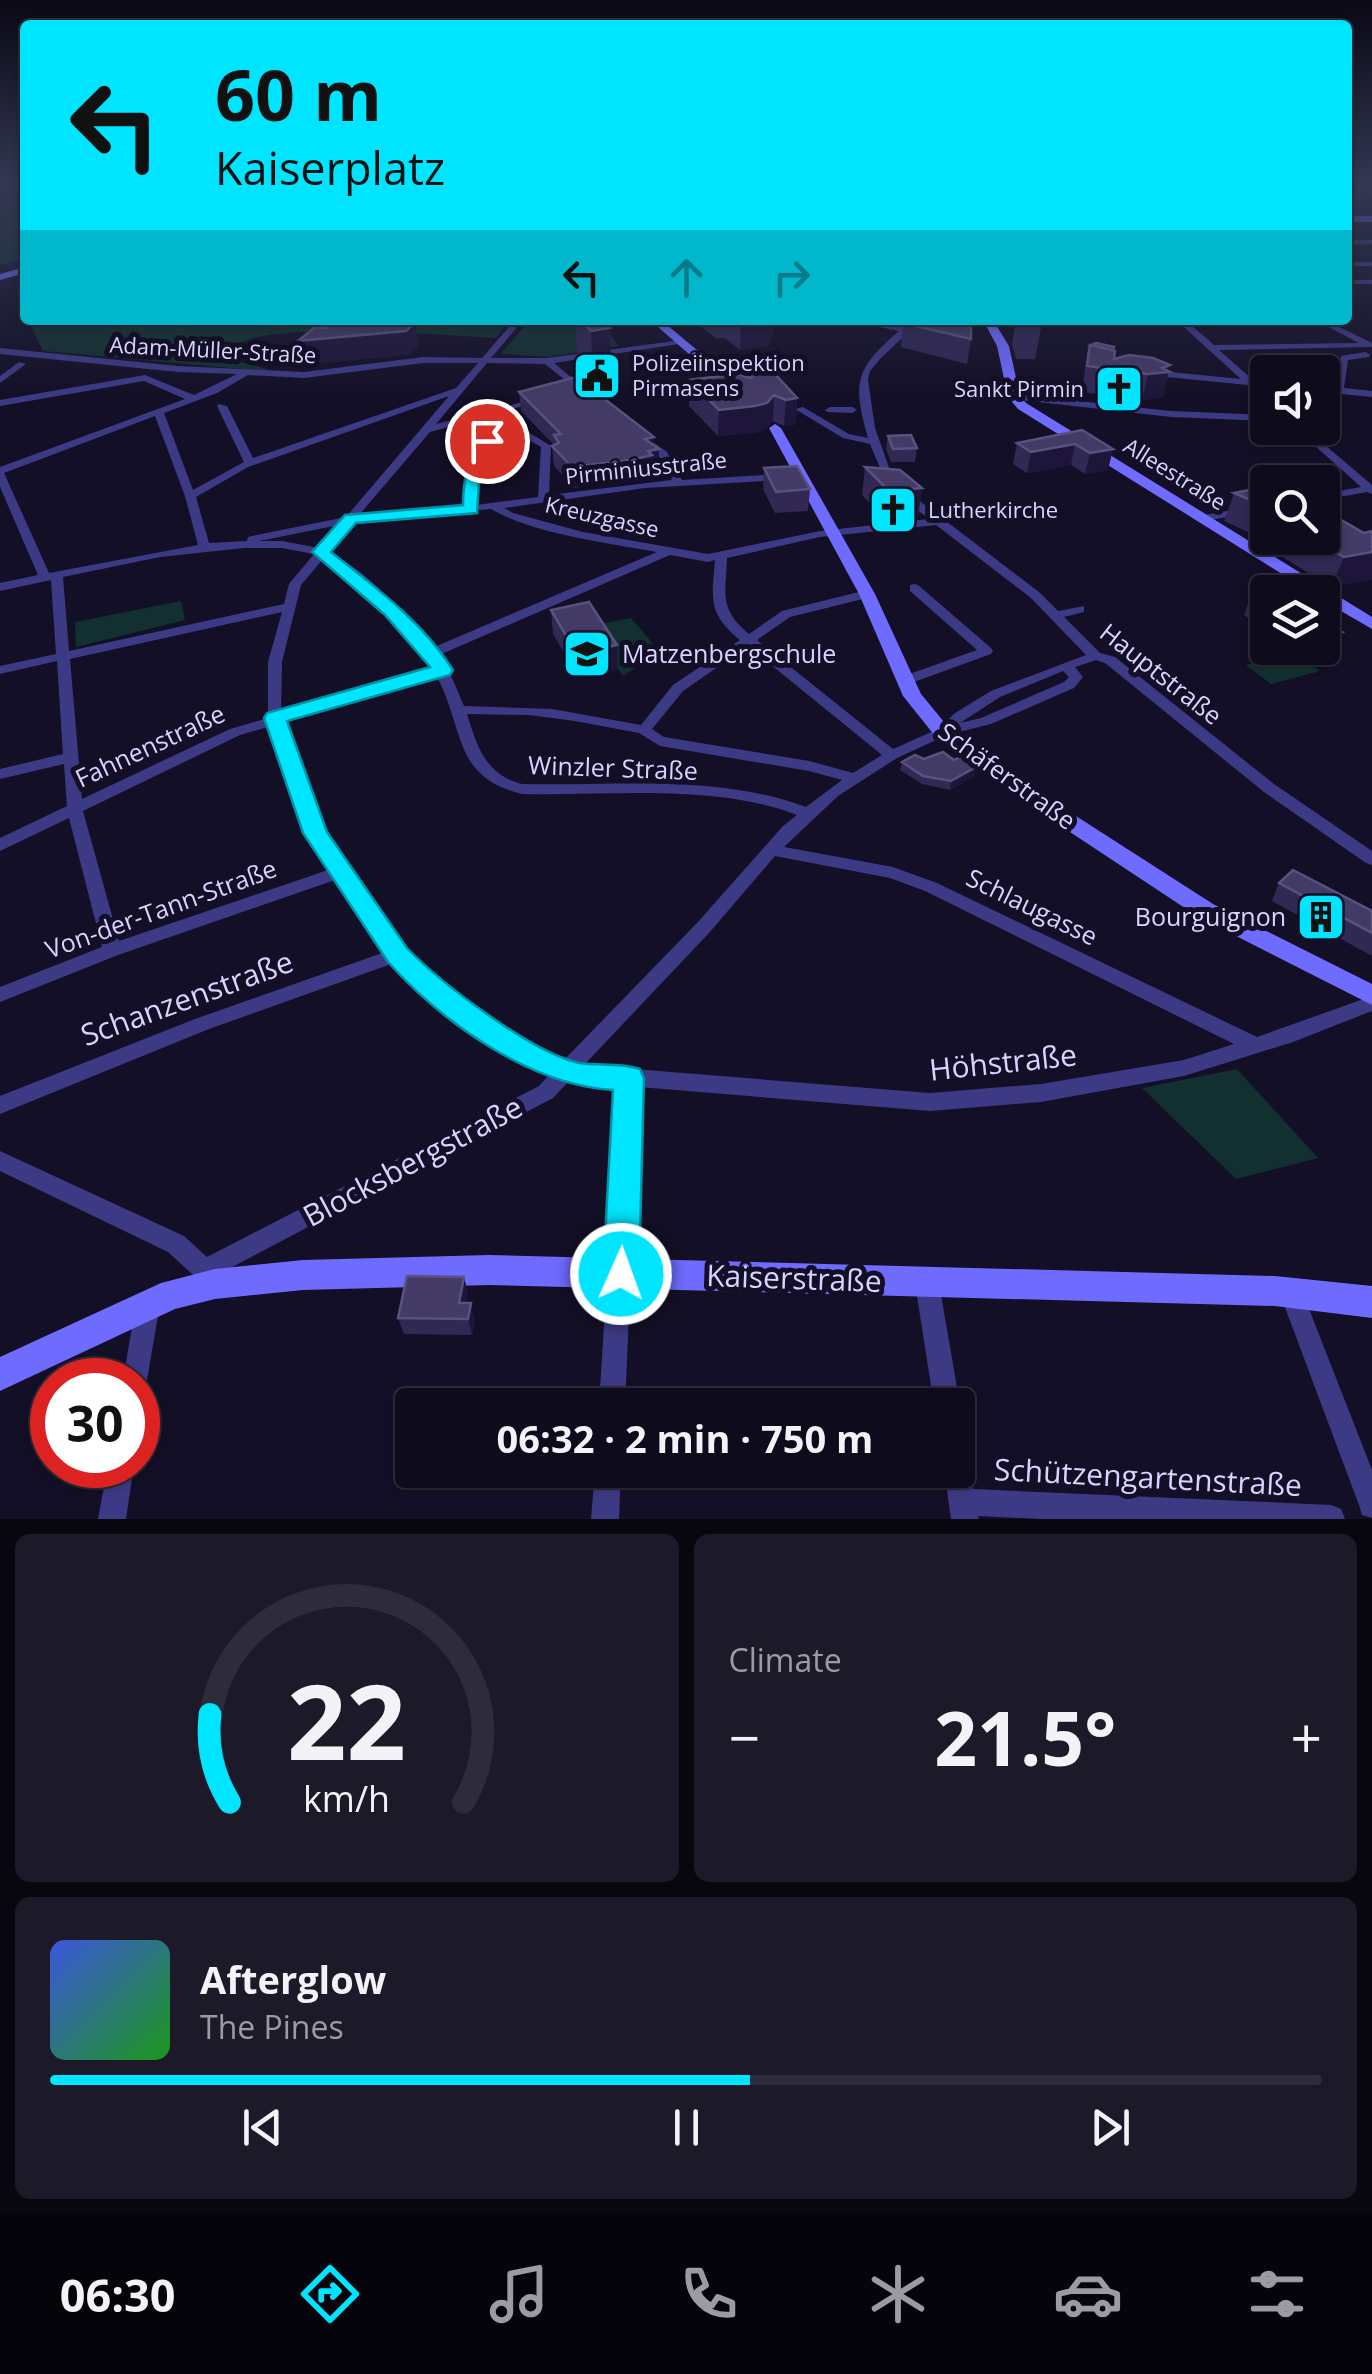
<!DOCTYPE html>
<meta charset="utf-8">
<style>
body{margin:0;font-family:"Open Sans",sans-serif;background:#1c1929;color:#f1f3f6;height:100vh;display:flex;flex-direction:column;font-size:38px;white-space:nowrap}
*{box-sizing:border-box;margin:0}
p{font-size:32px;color:#9b9ba3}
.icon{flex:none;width:55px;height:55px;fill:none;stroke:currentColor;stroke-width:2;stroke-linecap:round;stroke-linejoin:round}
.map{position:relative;height:1519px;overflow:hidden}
.sheet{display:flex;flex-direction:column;gap:15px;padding:15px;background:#08060f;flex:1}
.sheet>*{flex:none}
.banner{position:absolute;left:20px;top:20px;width:1332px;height:305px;border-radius:10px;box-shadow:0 2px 8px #0004,0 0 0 2px #2e2b3b;background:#00e5ff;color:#111;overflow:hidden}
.buttons{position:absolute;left:1250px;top:355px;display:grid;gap:20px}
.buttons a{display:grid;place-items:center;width:90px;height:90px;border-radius:10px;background:#0e0b1c;box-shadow:0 2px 8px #0004,0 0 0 2px #2e2b3b;font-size:50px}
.speed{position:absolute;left:30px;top:1358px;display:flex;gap:20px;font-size:50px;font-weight:700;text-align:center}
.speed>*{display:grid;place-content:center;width:130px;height:130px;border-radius:50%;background:#0e0b1c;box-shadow:0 2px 8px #0004,0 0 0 2px #2e2b3b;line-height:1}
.speed .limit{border:15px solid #d22;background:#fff;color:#111}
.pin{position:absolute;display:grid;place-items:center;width:85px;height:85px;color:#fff;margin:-42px;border:5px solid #fff;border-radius:50%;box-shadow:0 2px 10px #0007}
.me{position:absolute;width:110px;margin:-55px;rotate:2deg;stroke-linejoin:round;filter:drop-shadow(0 0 8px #0008)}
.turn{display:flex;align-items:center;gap:35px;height:210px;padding:0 30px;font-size:45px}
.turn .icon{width:130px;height:130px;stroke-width:2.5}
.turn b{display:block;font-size:70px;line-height:85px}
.lanes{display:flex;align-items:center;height:95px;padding:0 30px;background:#0003;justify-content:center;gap:50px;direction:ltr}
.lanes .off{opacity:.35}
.big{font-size:75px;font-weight:700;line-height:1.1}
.sheet .widget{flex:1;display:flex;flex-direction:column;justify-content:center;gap:15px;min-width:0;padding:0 35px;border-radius:15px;background:#1c1929}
.sheet .dial{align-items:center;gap:0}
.dial svg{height:260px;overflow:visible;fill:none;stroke:#2e2b3b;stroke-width:7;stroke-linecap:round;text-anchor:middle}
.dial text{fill:#f1f3f6;stroke:none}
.song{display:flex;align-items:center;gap:30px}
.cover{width:120px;height:120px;border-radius:15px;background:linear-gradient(135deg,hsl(230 70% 55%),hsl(120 70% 35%))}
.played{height:10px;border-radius:5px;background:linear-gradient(90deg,#00e5ff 55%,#2e2b3b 55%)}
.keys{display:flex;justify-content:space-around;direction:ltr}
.heat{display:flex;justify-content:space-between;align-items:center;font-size:55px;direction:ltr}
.sheet .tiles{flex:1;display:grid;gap:15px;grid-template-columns:1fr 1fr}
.widget:last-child{grid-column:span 2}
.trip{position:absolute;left:395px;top:1388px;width:580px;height:100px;border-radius:10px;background:#0e0b1c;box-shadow:0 2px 8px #0004,0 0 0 2px #2e2b3b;font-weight:700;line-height:100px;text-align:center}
.tab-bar{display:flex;height:160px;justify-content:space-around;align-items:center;background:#06040b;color:#9b9ba3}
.tab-bar .icon{width:70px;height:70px}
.tab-bar .selected{color:#00e5ff}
.tab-bar b{font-size:45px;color:#f1f3f6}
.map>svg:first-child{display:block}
</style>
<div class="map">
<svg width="1372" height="1519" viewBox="0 0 1372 1519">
<rect width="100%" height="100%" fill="#130f26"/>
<g fill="#12302f">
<polygon points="17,194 25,195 25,259 0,265 0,198"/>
<path d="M28 320H509L496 338C453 336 263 320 237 346 232 350 233 353 232 360L268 369 264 371 43 351Z"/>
<polygon points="542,320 598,320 619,346 548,357 501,354 528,322"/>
<polygon points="181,601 185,620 76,647 75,622"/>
<polygon points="631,618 660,652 623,676 590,626"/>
<polygon points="1294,653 1320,671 1271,684 1246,665"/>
<polygon points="1237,1069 1318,1158 1236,1179 1142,1088"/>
</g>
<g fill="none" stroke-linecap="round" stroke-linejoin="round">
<g stroke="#0a1f44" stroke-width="2.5">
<polyline points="7,197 25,203"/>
<polyline points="496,320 503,323"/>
</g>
<g fill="#3d3a85" fill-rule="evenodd">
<polygon points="1372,240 1372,244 1348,245 1348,241"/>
<rect x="1348" y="262" width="24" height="4"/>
<rect x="1348" y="280" width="24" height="4"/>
<path d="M515 320H523L491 358H547L682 340 686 343 554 363 584 388V392L581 393 545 364 487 363 436 424 539 398V402L497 413 551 446 549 495 672 480 659 456 638 438 643 435 667 452 682 480 780 474 785 477 780 480 645 488 504 508 513 513 583 532 708 554 820 531 929 519 888 487 870 444 843 438 795 409 803 407 849 434 868 438C852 382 855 369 899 331L844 320H862L904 327 912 320H921L880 359 870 371 868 380 875 428 892 476 896 483 1039 592 1058 611 1084 606V612L1064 617 1100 653 1115 657 1274 784 1372 851V865L1366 863 1264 792 1105 663 1096 660 1075 667 1083 677 1074 688 991 724 947 735 897 758 838 796 784 847 893 867 937 883 1257 1037 1372 996V1011L1293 1042 1184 1076 1041 1102 930 1111 639 1087 625 1405H599L619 1085 569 1081 553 1098 221 1273 218 1283 210 1286 202 1283 168 1252 0 1171V1151L184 1236 207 1257 539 1086 550 1074C493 1041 442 1009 394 963L209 1029 0 1114V1096L195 1019 385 952 338 879 118 955 0 1002V987L102 947 69 818 0 851V838L67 806 64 764 0 779V769L63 754 57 661 0 674V666L56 654 51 580 0 591V583L38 575 0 487V467L185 399 144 381 0 406V400L145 375 194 395 237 374 178 372 0 354V348L178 366 304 372 423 357 482 358ZM423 363H478L456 388 253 458 227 406 219 404 217 406 244 462 193 490 164 413 217 393 248 375 304 378ZM449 396 346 517 252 536 248 537 247 541 209 543 196 497 248 467ZM155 416 185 496 198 545 49 573 4 473ZM488 416 512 430 480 444 466 482V506L359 515 430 432ZM519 434 541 447 538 497 476 505V482L489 446ZM491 509C534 534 608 543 657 552L432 648C403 613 370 572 328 552L353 522ZM339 525 319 548 282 541H259ZM936 525 1031 598 1086 655 991 691 955 713 938 729 893 749 757 640 790 617 871 597V591L867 590 782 611 749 634C718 609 726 592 727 558L820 537ZM244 548H282L314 554 289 584 284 604 69 651 63 577 160 557ZM670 555 708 562 715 560C712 598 707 613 740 640L673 685 641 725 552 709 464 706 449 671 437 656ZM323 559C368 581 405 629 433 669L281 714 282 662 301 585ZM282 612 268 662V718L230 729 82 799 70 659ZM748 646 882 755 853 773 809 761 664 737 652 729 683 691ZM1063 671 1069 677 1064 682 981 718 960 723 1000 697ZM437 677C465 729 452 777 522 794 610 796 713 783 797 815L783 826 697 923 563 1061 501 1026 441 985 403 950 324 832 284 722ZM467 714 529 715 575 721 639 733 660 746 809 771 842 780 806 807C717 774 616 786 522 784 486 775 477 747 467 714ZM271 726 308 833 331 869 119 941 83 811 240 735ZM775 856 890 878 925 891 1234 1044 1184 1060 1041 1084 930 1093 584 1065 709 933Z"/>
<polygon points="1176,320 1185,320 1214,345 1359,343 1315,320 1325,320 1372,343 1372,347 1219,350 1253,380 1268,381 1268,387 1260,386 1268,393 1268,401 1248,385 1147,375 1147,371 1150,370 1241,379"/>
<polygon points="1366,352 1370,355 1369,357 1348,360 1344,388 1372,391 1372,397 1322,392 1322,386 1335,388 1341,356"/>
<polygon points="19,362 26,364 0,383 0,376"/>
<polygon points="1014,394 1171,411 1268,415 1268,421 1171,417 1011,399 1009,397"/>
<polygon points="830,407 852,407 857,410 852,413 827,412 825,410"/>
<polygon points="1295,428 1305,428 1372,485 1372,494 1367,492 1322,500 1322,494 1361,487"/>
<polygon points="1268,504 1268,510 1204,521 1198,518 1204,515"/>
<polygon points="914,584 918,585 991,648 993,651 991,654 911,683 901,683 899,680 901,677 977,650 910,591 910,585"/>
<polygon points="927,1272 935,1275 939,1283 960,1405 958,1410 958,1405 934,1405 915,1283 919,1275"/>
<polygon points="1292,1282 1300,1286 1372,1470 1372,1518 1362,1515 1359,1505 1280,1294 1284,1286"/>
<polygon points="148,1292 156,1296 160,1304 147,1380 144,1389 138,1391 138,1380 123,1380 136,1304 140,1296"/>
<polygon points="958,1457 966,1461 973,1489 1331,1505 1341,1509 1345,1519 1040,1519 978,1516 979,1519 951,1519 944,1470 958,1470"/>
<polygon points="108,1465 134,1465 126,1519 98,1519"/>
<polygon points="595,1470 621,1470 619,1519 591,1519"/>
</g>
<g fill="#6f6bff" fill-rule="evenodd">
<rect x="1348" y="216" width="24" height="6"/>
<polygon points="25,267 25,273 0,280 0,274"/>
<polygon points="650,320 661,320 745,390 745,396 737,396"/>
<polygon points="983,320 993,320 1009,346 1020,396 1026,403 1372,617 1372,629 1322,600 1322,592 1311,592 1018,409 1008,397 997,346"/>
<polygon points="775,424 781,428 875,594 921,694 949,728 1037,791 1213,904 1372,984 1372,1005 1197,916 1023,801 935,736 903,696 859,594 769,428"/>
<polygon points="489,1255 1275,1276 1372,1286 1372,1318 1275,1306 489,1285 303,1290 215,1299 175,1309 0,1391 0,1357 161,1283 215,1269 303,1260"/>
</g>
</g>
<g fill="#312854">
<polygon points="1348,185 1372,185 1372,195 1364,196 1359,209 1348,209"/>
<polygon points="575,320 602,320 610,328 612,381 593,384 578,366"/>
<polygon points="691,320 776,320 768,346 740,350 725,338 716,338"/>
<polygon points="906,320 963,320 962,326 971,339 967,364 901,347 903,323"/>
<polygon points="1016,320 1040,320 1042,323 1035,359 1016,359 1012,344"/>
<polygon points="1086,320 1111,320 1110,323 1088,323"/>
<polygon points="1088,346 1114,359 1170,365 1163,397 1142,400 1082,392"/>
<polygon points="689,380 797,398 796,424 784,426 773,421 766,429 754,433 718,436 689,406"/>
<polygon points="519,392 654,437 654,446 659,470 653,471 653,476 632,481 574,488 554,466 552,446 554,445 521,411"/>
<polygon points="1082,430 1108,470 1085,474 1071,465 1027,473 1013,464 1017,443"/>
<polygon points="888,436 917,448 915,462 891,462 886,449"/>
<polygon points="865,467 922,488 918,516 886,520 862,495"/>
<polygon points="764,468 810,489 808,511 775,513 763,489"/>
<polygon points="1265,487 1267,523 1255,525 1252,534 1224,521 1234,493"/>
<polygon points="1372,531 1372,579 1331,587 1281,556 1287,538 1322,538"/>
<polygon points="1252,592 1268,592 1268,631 1244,615"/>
<polygon points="551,610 618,669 579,678 553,634"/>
<polygon points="1322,620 1332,656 1313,661 1292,648 1322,648"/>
<polygon points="924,759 954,760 976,767 974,776 950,790 922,784 900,770 902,762"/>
<polygon points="1279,883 1372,911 1372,956 1272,901"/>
<polygon points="468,1293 466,1303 475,1320 472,1335 404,1334 398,1318"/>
</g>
<g fill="#1d163a">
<polygon points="741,320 776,320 768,346 740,350"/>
<polygon points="957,320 963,320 961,335 952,325"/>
<polygon points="415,322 419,346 409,355 303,365 298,341"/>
<polygon points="610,328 612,381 593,384 591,331"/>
<polygon points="1170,365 1163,397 1142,400 1148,374"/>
<polygon points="774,395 773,421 766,429 754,433 718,436 719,410"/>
<polygon points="797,398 796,424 784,426 786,400"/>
<polygon points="654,437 654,450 659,449 659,470 653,471 653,476 632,481 574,488 572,467"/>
<polygon points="1075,444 1071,465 1027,473 1031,452"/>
<polygon points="1113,449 1108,470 1085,474 1090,453"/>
<polygon points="922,488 918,516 886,520 889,491"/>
<polygon points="1265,496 1268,496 1267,523 1255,525 1252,534"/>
<polygon points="1372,552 1372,579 1331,587 1344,557"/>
<polygon points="1342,632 1332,656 1313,661 1319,648 1322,648 1323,637"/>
<polygon points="617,645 618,669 579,678 577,654"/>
<polygon points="976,767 974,776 950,790 951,781"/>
<polygon points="464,1277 468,1293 463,1320 459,1303"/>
<polygon points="471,1303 475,1320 472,1335 468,1319"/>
</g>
<g fill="#433a66" stroke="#5a527e" stroke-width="2.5">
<polygon points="1348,185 1354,185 1366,190 1348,191"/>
<polygon points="336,320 382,320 415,322 406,331 298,341 314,328 326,328"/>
<polygon points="581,320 602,320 610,328 591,331"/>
<polygon points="906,320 957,320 952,325 971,326 971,339 903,323"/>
<polygon points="1021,320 1040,320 1042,323 1022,323"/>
<polygon points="1096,343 1114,347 1113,350 1091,345"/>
<polygon points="1090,345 1115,351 1114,359 1129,355 1153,358 1170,365 1162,368 1170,372 1148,374 1087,366"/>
<polygon points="755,371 774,373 797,398 786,400 774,395 767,403 755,406 719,410 689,380 736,374 751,378"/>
<polygon points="576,377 654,437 645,439 659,449 648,451 652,455 631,460 572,467 552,446 559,443 554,435 561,434 519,392"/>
<polygon points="1082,430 1113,449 1090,453 1075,444 1031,452 1017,443"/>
<polygon points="911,435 917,448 893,449 888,436"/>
<polygon points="797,466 810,489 776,492 764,468"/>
<polygon points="865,467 900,470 922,488 889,491"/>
<polygon points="1265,487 1268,489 1268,496 1265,496 1262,505 1234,493"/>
<polygon points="1336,517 1364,533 1372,531 1372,552 1344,557 1310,538 1322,538 1322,520"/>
<polygon points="1278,585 1290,592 1268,592 1268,602 1252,592"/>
<polygon points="589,602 617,645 577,654 551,610"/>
<polygon points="1322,620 1342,632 1323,637"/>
<polygon points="943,752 954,760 960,757 976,767 951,781 923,776 902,762 915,755 924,759"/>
<polygon points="1293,870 1372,911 1372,933 1279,883"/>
<polygon points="407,1276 464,1277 459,1303 471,1303 468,1319 398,1318"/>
</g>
<linearGradient id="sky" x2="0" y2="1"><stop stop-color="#0a0815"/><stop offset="0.46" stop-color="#333752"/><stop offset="1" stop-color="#333752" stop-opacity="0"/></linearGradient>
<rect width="1372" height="398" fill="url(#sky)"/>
<path fill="#00e5ff" stroke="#0095a6" stroke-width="2.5" d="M487 436 494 441 479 482 477 513 356 523 331 552C375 587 422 621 453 670L450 675 287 721 327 832 407 948C441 983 532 1053 579 1063 599 1066 620 1062 640 1069L644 1078 639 1274 633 1286 621 1291 609 1286 603 1274 613 1090C530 1085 443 1023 388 962L303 833 264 718 267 713 430 667 385 615 312 552 345 515 463 505C463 484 468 446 487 436Z"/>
<defs>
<g id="civic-square" transform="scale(2.5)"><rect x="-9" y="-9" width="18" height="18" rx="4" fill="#00e5ff" stroke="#130f26"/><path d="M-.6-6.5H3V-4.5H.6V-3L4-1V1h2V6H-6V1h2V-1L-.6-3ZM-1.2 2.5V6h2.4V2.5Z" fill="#111"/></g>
<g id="church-square" transform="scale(2.5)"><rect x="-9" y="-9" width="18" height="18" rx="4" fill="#00e5ff" stroke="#130f26"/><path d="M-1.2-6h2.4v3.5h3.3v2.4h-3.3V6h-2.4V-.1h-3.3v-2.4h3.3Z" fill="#111"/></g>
<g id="school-square" transform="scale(2.5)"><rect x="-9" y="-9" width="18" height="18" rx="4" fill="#00e5ff" stroke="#130f26"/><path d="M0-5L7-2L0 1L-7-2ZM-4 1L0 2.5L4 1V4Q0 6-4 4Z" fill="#111"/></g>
<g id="building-square" transform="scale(2.5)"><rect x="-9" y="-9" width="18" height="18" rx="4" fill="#00e5ff" stroke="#130f26"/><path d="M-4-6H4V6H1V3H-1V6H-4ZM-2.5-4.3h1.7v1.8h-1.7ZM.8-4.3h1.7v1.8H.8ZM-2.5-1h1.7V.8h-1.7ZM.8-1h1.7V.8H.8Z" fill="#111"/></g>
</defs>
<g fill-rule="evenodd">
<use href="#civic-square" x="597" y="376"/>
<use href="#church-square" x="1119" y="389"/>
<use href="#church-square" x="893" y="510"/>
<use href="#school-square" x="587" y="654"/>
<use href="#building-square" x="1321" y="917"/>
</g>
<g text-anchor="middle" stroke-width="10" stroke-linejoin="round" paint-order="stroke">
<g font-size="22" fill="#d9d4ff" stroke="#130f26">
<text transform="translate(213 350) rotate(3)" y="8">Adam-Müller-Straße</text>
<text transform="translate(646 468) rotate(-6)" y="8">Pirminiusstraße</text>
<text transform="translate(1175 474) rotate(32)" y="8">Alleestraße</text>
<text transform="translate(602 517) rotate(13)" y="8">Kreuzgasse</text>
</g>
<g font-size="22" fill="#d9d4ff" stroke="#130f26" text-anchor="start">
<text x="632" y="371">Polizeiinspektion<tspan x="632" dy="25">Pirmasens</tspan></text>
<text x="1084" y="397" text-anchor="end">Sankt Pirmin</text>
<text x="928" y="518">Lutherkirche</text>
</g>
<g font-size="25" fill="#d9d4ff" stroke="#130f26" text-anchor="start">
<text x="622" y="663">Matzenbergschule</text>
<text x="1286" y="926" text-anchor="end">Bourguignon</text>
</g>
<g font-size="25" fill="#d9d4ff" stroke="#130f26">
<text transform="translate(1161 674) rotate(38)" y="9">Hauptstraße</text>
<text transform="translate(150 746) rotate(-25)" y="9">Fahnenstraße</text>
<text transform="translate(613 768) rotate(2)" y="9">Winzler Straße</text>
<text transform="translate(1007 776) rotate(36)" y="9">Schäferstraße</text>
<text transform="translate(1032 907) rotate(26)" y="9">Schlaugasse</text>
<text transform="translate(161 909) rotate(-20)" y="9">Von-der-Tann-Straße</text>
</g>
<g font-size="30" fill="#d9d4ff" stroke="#130f26">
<text transform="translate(187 999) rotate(-20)" y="10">Schanzenstraße</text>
<text transform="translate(1003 1063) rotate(-6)" y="10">Höhstraße</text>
<text transform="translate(413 1162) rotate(-28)" y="10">Blocksbergstraße</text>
<text transform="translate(794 1279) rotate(2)" y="10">Kaiserstraße</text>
<text transform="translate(1148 1478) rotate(3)" y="10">Schützengartenstraße</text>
</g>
</g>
</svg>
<div class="buttons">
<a><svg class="icon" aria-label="sound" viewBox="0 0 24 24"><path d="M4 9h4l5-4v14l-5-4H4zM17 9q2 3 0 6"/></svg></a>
<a><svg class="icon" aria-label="search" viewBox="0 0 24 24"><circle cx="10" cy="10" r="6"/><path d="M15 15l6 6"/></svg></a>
<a><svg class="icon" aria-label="layers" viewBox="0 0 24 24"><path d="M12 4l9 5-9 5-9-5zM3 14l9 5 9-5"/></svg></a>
</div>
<div class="speed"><div class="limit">30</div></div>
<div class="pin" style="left:487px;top:441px;background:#d93025"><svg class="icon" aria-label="arrive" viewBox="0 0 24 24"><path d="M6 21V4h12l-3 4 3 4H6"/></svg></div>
<svg class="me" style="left:621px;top:1274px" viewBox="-20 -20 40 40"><circle r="17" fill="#00e5ff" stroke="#fff" stroke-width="3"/><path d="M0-11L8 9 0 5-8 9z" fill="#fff"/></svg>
<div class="trip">06:32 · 2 min · 750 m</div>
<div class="banner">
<div class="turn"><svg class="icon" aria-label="left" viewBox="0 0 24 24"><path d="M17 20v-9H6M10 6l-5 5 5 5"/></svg><div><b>60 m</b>Kaiserplatz</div></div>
<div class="lanes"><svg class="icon" aria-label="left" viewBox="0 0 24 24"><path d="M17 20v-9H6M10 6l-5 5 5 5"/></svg><svg class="icon off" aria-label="ahead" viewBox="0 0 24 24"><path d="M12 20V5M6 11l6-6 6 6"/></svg><svg class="icon off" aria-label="right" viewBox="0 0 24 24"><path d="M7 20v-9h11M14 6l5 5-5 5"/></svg></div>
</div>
</div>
<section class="sheet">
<div class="tiles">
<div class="widget dial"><svg viewBox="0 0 100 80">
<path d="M14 69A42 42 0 1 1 86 69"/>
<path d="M14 69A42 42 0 0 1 8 42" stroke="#00e5ff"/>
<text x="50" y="56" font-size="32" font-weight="700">22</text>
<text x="50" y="72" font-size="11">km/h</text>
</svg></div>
<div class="widget"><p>Climate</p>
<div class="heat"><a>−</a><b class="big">21.5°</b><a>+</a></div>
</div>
<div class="widget">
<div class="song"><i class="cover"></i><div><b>Afterglow</b><p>The Pines</p></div></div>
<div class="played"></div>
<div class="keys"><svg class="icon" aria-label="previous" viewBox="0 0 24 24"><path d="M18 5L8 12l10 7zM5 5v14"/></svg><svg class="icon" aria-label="pause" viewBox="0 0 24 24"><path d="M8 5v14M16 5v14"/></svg><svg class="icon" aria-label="next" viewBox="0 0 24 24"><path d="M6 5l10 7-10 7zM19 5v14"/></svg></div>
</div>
</div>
</section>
<nav class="tab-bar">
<b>06:30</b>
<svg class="icon selected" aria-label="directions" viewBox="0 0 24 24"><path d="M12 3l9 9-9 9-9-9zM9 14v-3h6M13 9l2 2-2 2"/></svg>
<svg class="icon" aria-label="music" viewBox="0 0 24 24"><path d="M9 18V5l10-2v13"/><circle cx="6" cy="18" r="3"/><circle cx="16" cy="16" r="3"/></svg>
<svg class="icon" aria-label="phone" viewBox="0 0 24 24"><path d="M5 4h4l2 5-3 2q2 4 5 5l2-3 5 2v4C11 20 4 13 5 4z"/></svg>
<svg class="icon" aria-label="climate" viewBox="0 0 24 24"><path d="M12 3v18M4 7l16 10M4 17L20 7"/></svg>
<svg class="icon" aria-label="car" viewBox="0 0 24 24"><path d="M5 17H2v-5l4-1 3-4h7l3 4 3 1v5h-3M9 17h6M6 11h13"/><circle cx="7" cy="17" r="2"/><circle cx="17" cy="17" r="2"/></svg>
<svg class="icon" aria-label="filters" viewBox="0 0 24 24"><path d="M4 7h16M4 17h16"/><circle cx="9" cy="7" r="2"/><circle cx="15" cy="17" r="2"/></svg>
</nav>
